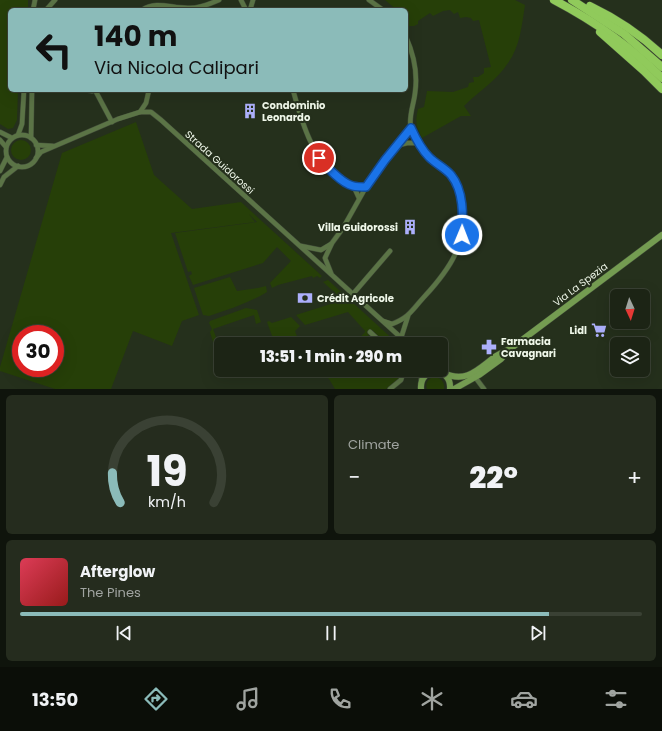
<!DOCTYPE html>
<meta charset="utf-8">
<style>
body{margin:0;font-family:Poppins,sans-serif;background:#252c1e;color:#f1f3f6;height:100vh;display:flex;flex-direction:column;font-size:15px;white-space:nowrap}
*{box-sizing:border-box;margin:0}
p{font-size:13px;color:#a0a4a0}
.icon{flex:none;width:22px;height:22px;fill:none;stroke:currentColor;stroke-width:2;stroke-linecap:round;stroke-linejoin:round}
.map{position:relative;height:389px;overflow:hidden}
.details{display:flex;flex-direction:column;gap:6px;padding:6px;background:#0f140c;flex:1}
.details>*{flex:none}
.banner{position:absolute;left:8px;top:8px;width:400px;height:84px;border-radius:6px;box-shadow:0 4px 16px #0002,0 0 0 1px #3a4134;background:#8bbbb9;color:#111;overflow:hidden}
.needle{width:26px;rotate:176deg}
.tools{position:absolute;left:610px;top:289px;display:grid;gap:8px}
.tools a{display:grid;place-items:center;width:40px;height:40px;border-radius:6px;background:#1c2415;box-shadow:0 4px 16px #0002,0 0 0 1px #3a4134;font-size:20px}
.speed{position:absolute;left:12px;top:325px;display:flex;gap:8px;font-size:20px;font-weight:700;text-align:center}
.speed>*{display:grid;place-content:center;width:52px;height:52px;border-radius:50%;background:#1c2415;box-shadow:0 4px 16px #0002,0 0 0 1px #3a4134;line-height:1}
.speed .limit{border:6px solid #d22;background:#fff;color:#111}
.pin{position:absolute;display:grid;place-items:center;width:34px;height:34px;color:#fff;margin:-17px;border:2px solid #fff;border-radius:50%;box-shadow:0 1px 4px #0007}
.me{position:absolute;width:44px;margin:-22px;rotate:1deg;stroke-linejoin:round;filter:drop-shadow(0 0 3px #0008)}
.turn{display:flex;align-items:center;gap:14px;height:84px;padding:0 20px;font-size:18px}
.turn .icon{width:52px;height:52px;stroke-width:2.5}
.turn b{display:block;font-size:28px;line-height:34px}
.big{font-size:30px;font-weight:800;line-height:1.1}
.details .card{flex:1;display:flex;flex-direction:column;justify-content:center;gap:6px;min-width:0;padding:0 14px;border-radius:6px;background:#252c1e}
.details .dial{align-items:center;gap:0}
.dial svg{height:104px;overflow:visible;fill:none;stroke:#3a4134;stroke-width:7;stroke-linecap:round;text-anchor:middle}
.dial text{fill:#f1f3f6;stroke:none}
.song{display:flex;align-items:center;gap:12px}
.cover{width:48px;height:48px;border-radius:6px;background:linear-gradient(135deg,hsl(350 70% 55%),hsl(0 70% 35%))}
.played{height:4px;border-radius:2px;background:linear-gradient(90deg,#8bbbb9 85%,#3a4134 85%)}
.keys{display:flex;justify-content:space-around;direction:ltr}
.heat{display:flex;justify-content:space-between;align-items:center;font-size:22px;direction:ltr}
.details .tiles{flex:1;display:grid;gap:6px;grid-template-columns:1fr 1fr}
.card:last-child{grid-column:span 2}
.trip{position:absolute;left:214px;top:337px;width:234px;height:40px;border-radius:6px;background:#1c2415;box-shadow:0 4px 16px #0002,0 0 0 1px #3a4134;font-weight:800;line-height:40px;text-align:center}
.dock{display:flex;height:64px;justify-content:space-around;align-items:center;background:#0b0e08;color:#a0a4a0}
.dock .icon{width:28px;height:28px}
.dock .selected{color:#8bbbb9}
.dock b{font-size:18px;color:#f1f3f6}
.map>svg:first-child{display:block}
</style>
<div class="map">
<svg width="662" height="389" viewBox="0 0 662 389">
<rect width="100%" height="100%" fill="#25301c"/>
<g fill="#263f08" fill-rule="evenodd">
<polygon points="0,0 28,0 28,10 10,10 10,90 18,90 17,120 13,128 8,129 0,124"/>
<path d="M385 0H515L525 5C522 24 520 47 508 63 497 80 478 92 464 106L471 116H461L422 138C416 126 415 122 418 109L424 107 427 91 453 92 468 87 469 83 474 82 473 77H478L484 73V68L491 67 479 20 473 21 471 18 466 17 460 18 458 12 454 14 450 10 443 11 433 16 430 13 418 21V24L414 26H409L406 22V10H397Z"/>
<path d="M136 122 154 175 192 209 241 202 322 276 320 278 317 276 313 278 312 276 278 285 272 288 270 283 291 261 277 247 263 263 193 285 189 276 192 274 191 271 188 272 175 233 257 222 249 214 255 222 171 233 199 315 182 321 172 346 133 331 111 389H55L0 371V367L62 153ZM21 334H55V368H21Z"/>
<circle cx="21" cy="150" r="10"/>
<path d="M230 277 237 291 258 288 266 286 267 292C249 303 230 309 209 316L203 315 194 288Z"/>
<polygon points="328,280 398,344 387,344 372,330 368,335 378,344 354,344 365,332 365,331 348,312 305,325 296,315 337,302 337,301 340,299 340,297 323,282"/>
<polygon points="246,308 257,310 261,322 256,324 254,315 213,329 221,351 221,354 217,355 210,332 212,329 209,323 210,321"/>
<polygon points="291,317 300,326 295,331 298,339 300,338 301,344 275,344 267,322 269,321 272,323"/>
<polygon points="320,370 402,370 402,371 399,379 386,389 335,389 329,379"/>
<path d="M433 377C441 377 445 382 444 389H427C425 383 428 379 433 377Z"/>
</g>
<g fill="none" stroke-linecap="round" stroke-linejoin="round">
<g stroke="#414c39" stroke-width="5.5">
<g id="minor">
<polyline points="241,0 246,10"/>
<polyline points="369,0 383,10"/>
<polyline points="33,10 35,0"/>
<polyline points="46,10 55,0"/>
<path d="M142 10C157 0 172 9 190 8 200 8 210 4 219 0"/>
<polyline points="250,10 253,0"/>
<polyline points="86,90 92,91 96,90"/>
<polyline points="95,90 112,122"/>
<path d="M293 90C302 122 311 158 341 178 344 181 349 186 354 187 357 188 362 187 366 187"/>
<polyline points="140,112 146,103 149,90"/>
<polyline points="0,132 12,138"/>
<polyline points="18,135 22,124 24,90"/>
<circle cx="22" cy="151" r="16"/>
<polyline points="31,138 32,90"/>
<polyline points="0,140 6,147"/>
<polyline points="36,145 53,146"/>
<polyline points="399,145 407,143 418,143"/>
<polyline points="36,158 41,152 118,119 140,112 151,112 161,120 408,344"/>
<polyline points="0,171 7,157"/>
<polyline points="0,185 4,177 18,166"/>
<polyline points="354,187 359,198"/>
<polyline points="301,246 321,250 331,244"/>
<polyline points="331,273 325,258 332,243 343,228 366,187 385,160 411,128"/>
<polyline points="353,294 390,251"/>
<path d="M383 321 392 324C410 317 412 310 424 297 450 269 469 242 461 202 459 197 459 190 457 185 450 172 438 166 429 157 422 149 414 139 411 129 408 117 414 104 415 93 418 73 414 55 406 37"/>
<polyline points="370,332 383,344"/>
<polyline points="401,338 408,316"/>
<polyline points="475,377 484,389"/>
<polyline points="421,380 422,370"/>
<polyline points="390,389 401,380 404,370"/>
</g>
</g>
<g stroke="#414c39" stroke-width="7">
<g id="secondary">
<path d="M443 373C467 384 478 369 496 356 501 353 506 351 510 349L662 235"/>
<path d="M421 389C419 366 452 366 450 389"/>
<polyline points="454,389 479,375 501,359 508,351"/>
</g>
</g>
<g stroke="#414c39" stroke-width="9">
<g id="trunk">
<path d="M554 0C594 21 630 46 662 78"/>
<polyline points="572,0 624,34 662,67"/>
<path d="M590 6C615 18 642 36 662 55"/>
<polyline points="600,32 644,71 662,89"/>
</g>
</g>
<use href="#minor" stroke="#5b7446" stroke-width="4.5"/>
<use href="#secondary" stroke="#749c51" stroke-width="6"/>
<use href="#trunk" stroke="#90ca5b" stroke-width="8"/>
</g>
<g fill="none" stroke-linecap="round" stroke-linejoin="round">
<g stroke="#114b97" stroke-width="10">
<path id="route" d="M319 158C327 167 341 183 353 186 357 187 362 187 366 187L385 160 411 128C416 139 421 149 429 157 436 164 445 168 451 175 464 191 463 216 462 235"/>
</g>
<use href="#route" stroke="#1a73e8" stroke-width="7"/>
</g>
<defs>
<g id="building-bare" transform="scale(1.2)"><path d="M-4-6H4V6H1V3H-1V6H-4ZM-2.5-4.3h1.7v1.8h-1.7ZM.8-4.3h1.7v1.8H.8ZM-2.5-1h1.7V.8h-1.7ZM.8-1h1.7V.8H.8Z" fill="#acaffb" stroke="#25301c" stroke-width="2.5" paint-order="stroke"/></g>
<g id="bank-bare" transform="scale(1.2)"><path d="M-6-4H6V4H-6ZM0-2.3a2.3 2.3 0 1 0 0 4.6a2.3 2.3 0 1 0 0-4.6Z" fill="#acaffb" stroke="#25301c" stroke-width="2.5" paint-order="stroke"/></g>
<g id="supermarket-bare" transform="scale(1.2)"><path d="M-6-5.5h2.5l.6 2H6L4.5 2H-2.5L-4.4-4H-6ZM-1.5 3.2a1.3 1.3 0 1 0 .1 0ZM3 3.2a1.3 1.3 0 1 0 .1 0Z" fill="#acaffb" stroke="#25301c" stroke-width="2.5" paint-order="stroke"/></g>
<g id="pharmacy-bare" transform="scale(1.2)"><path d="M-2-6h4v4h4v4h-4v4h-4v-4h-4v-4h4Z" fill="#acaffb" stroke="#25301c" stroke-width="2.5" paint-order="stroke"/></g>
</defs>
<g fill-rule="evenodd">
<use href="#building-bare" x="250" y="111"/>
<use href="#building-bare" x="410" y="227"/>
<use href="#bank-bare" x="305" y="298"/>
<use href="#supermarket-bare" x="599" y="330"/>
<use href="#pharmacy-bare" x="489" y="347"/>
</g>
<g text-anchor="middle" stroke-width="4" stroke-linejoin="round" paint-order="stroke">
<g font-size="10" font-weight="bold" fill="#eff7e9" stroke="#25301c" text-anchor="start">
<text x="262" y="109">Condominio<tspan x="262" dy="12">Leonardo</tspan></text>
<text x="398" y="231" text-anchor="end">Villa Guidorossi</text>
<text x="317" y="302">Crédit Agricole</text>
<text x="587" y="334" text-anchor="end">Lidl</text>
<text x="501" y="345">Farmacia<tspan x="501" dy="12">Cavagnari</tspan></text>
</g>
<g font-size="10" fill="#eff7e9" stroke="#25301c">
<text transform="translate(220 162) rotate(42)" y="4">Strada Guidorossi</text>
<text transform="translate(580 284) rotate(-37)" y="4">Via La Spezia</text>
</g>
</g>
</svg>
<div class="tools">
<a><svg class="needle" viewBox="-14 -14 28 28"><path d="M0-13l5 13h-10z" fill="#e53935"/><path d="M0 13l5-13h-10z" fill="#a0a4a0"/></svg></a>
<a><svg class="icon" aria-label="layers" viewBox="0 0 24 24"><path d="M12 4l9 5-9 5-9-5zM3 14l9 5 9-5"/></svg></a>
</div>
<div class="speed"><div class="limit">30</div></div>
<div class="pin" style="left:319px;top:158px;background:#d93025"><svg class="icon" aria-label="arrive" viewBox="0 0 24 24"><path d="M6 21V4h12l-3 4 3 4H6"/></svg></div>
<svg class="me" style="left:462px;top:235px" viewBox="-20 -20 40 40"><circle r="17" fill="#1a73e8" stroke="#fff" stroke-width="3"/><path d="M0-11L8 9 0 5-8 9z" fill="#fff"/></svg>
<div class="trip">13:51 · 1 min · 290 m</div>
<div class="banner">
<div class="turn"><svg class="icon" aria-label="left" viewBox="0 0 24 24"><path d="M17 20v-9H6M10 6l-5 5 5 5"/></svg><div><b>140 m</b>Via Nicola Calipari</div></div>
</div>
</div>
<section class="details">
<div class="tiles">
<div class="card dial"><svg viewBox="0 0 100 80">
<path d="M14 69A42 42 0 1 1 86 69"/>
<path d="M14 69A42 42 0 0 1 8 46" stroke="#8bbbb9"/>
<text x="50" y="56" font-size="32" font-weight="700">19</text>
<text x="50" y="72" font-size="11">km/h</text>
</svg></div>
<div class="card"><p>Climate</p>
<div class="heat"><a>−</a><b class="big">22°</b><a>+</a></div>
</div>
<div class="card">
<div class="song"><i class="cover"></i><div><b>Afterglow</b><p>The Pines</p></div></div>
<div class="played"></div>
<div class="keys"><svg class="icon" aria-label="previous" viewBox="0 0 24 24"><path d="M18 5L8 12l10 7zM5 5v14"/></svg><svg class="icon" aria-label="pause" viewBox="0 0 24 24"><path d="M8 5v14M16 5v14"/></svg><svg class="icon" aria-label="next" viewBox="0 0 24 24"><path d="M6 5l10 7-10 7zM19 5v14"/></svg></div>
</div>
</div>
</section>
<nav class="dock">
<b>13:50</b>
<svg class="icon selected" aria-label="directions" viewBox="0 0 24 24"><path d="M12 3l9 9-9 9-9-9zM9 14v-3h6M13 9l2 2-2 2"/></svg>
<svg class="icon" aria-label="music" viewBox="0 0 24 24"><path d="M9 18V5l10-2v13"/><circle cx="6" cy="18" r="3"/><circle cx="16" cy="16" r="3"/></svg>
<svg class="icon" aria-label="phone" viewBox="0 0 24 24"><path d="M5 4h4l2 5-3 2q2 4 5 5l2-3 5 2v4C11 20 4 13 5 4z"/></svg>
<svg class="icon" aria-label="climate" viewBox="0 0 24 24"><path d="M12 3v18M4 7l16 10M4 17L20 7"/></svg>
<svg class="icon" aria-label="car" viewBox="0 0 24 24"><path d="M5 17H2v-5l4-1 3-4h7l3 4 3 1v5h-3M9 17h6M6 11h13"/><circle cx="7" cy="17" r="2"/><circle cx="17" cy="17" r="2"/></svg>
<svg class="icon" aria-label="filters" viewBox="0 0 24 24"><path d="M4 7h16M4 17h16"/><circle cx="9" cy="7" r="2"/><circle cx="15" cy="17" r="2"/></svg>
</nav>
